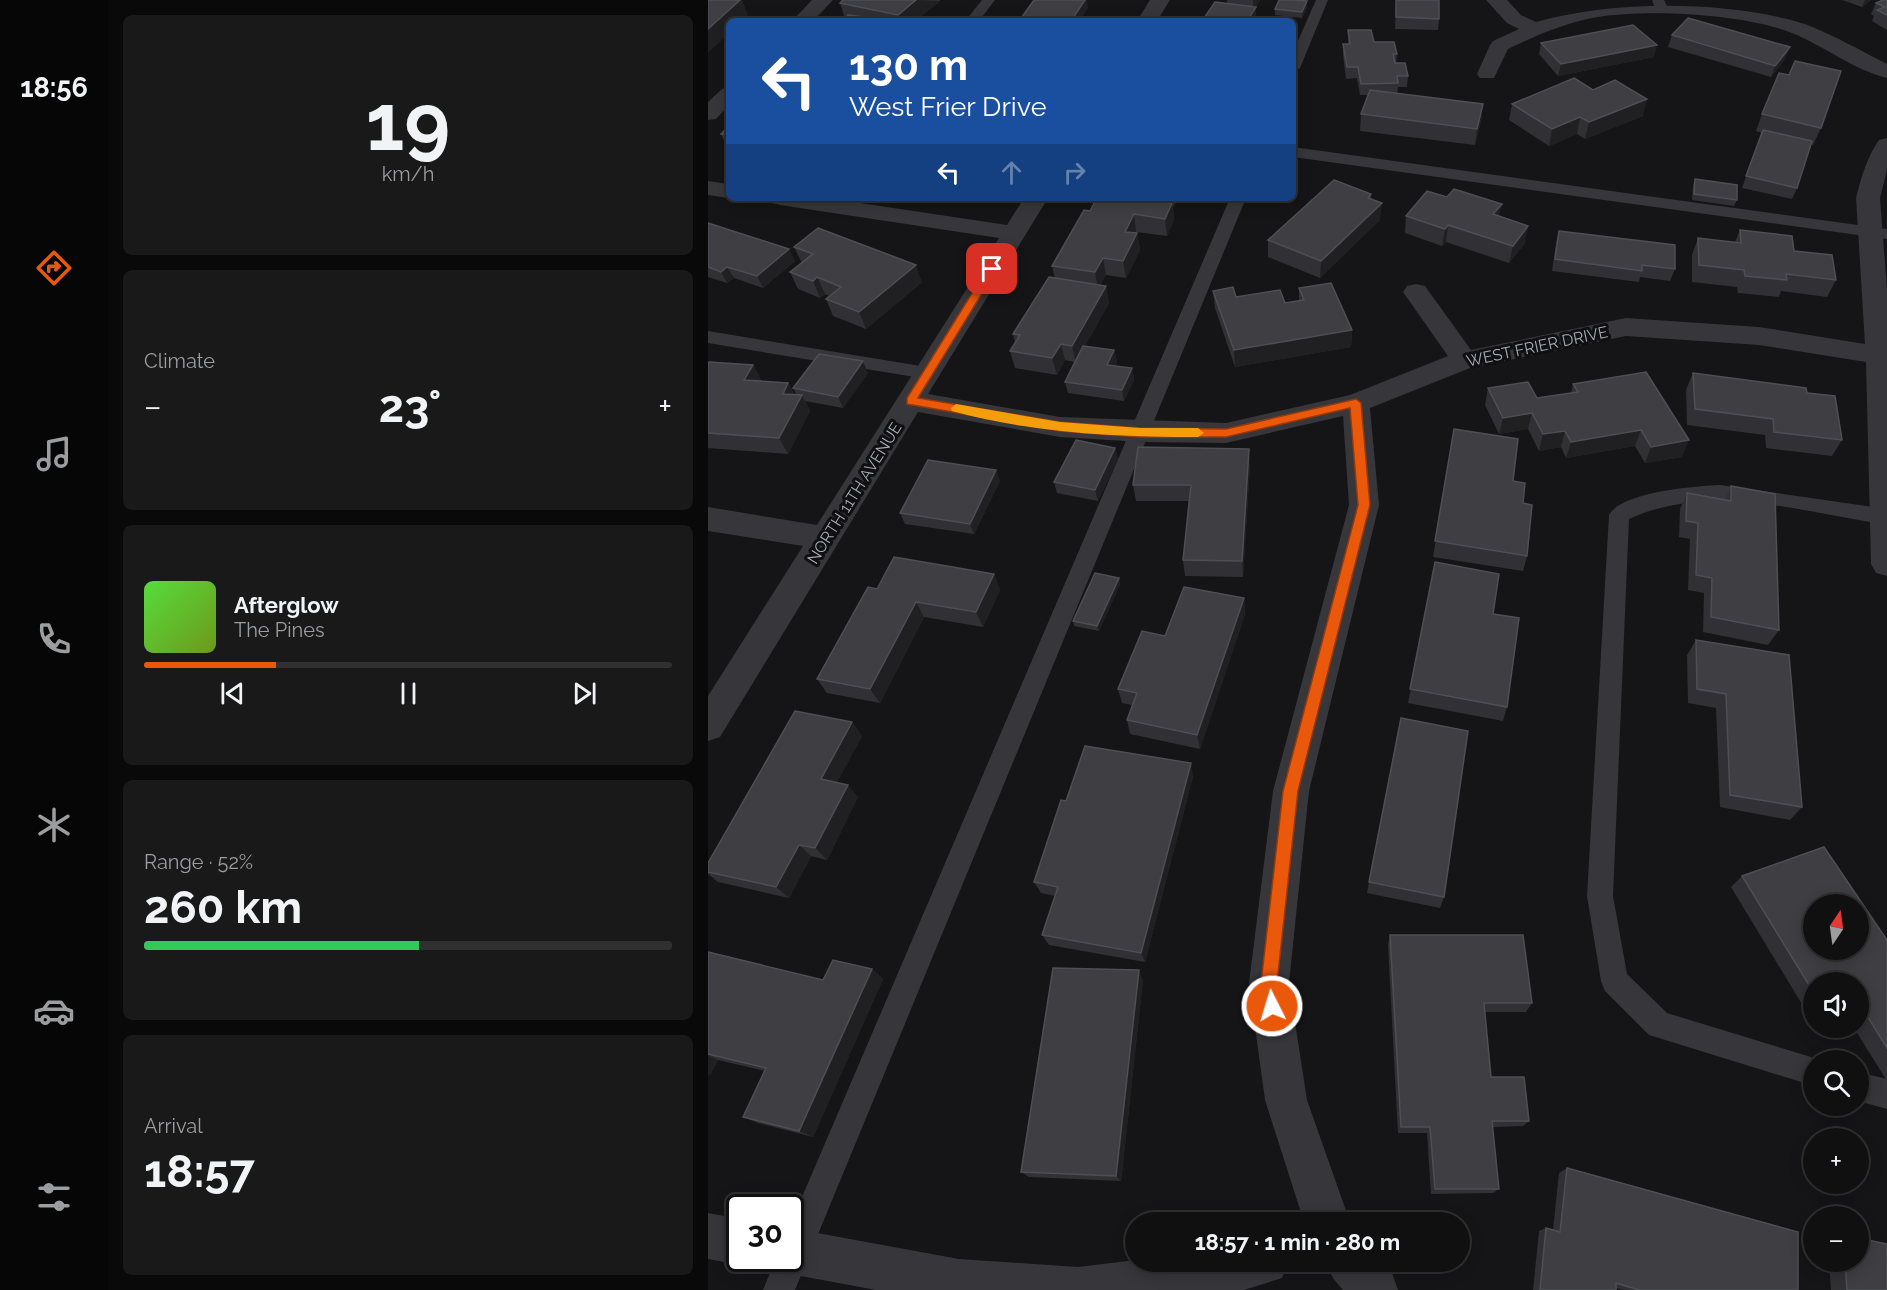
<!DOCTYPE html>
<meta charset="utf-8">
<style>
body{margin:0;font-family:Raleway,sans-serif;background:#19191a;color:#f1f3f6;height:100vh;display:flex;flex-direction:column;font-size:22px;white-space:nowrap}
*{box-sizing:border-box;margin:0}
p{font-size:20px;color:#9c9d9f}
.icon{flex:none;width:33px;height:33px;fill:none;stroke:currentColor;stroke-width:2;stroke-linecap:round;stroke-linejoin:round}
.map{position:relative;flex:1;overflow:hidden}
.side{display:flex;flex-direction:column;gap:15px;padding:15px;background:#090909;width:600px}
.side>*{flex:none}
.guide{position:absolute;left:18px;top:18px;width:570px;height:183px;border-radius:9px;box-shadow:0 3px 15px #0003,0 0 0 2px #303031;background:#1a4fa0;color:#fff;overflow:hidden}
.needle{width:39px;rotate:13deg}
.controls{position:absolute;left:1095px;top:894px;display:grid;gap:12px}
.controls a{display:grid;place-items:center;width:66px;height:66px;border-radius:50%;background:#101011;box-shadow:0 3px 15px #0003,0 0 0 2px #303031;font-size:30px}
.speed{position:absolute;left:18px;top:1194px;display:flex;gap:12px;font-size:30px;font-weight:700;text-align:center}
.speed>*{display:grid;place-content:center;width:78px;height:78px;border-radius:50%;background:#101011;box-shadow:0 3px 15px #0003,0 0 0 2px #303031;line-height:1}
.speed .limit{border:3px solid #111;border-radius:9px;background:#fff;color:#111}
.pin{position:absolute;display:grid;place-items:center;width:51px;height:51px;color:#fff;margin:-26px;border-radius:12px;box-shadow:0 3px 9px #0006}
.me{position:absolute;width:66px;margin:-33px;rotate:355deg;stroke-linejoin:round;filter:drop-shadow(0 0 4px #0008)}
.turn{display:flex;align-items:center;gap:21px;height:126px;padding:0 24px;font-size:27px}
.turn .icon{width:78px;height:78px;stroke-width:2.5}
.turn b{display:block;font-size:42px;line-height:51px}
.lanes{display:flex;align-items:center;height:57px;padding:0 24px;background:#0003;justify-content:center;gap:30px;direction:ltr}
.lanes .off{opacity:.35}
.big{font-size:45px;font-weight:700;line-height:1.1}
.side .tile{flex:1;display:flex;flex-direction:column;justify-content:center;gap:9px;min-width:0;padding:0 21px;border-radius:9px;background:#19191a}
.side .dial{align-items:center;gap:0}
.dial b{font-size:78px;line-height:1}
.song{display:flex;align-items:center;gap:18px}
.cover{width:72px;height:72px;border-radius:9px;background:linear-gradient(135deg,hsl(110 70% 55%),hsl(80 70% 35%))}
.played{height:6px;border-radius:3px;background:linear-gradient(90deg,#ea580c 25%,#303031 25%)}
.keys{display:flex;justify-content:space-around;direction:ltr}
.heat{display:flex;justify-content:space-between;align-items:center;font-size:33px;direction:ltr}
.charge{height:9px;border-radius:4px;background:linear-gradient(90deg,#34c759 52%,#303031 0)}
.trip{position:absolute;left:417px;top:1212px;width:345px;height:60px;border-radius:30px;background:#101011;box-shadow:0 3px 15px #0003,0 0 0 2px #303031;font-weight:700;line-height:60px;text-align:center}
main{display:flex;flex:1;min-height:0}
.dock{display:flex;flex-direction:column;width:108px;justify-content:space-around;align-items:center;background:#060607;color:#9c9d9f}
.dock .icon{width:42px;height:42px}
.dock .current{color:#ea580c}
.dock b{font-size:27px;color:#f1f3f6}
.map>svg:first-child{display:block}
</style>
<main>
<nav class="dock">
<b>18:56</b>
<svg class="icon current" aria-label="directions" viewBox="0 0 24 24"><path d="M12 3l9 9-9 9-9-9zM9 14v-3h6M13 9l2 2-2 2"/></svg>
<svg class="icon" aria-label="music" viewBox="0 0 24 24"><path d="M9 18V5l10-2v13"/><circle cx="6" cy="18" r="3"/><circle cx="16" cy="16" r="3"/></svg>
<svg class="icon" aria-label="phone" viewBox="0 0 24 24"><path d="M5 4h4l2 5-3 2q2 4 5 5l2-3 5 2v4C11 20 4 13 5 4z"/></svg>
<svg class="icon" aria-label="climate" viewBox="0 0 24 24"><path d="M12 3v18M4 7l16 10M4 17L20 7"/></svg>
<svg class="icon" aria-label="car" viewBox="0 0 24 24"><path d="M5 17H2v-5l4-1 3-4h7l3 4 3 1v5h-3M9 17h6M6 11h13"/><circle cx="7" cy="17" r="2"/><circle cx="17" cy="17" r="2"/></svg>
<svg class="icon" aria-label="filters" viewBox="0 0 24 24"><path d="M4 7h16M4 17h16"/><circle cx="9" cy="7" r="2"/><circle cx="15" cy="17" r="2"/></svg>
</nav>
<section class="side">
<div class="tile dial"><b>19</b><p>km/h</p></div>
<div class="tile"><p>Climate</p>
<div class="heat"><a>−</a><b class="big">23°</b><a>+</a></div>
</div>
<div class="tile">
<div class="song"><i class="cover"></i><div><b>Afterglow</b><p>The Pines</p></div></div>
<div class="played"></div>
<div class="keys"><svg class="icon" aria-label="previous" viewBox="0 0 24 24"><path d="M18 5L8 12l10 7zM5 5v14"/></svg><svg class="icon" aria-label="pause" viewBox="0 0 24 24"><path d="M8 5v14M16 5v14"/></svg><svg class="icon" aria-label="next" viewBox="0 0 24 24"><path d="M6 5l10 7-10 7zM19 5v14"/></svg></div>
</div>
<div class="tile"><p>Range · 52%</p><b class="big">260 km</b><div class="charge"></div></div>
<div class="tile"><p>Arrival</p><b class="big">18:57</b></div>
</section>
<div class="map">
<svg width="1179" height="1290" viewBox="0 0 1179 1290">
<rect width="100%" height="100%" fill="#151517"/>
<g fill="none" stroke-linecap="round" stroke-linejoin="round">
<g fill="#36363b" fill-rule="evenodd">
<polygon points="274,0 287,0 271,21 257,21"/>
<polygon points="608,0 620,0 592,68 585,72 585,52"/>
<polygon points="944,0 956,0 960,8 953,12 948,11"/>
<polygon points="585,147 1179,229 1179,239 585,157"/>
<polygon points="522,198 538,198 87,1290 55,1290 68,1258 82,1258 82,1225"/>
<polygon points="0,331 219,367 226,369 228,373 226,377 219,379 0,343"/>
<path d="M1012 485 1179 509V525C1097 512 1000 482 921 519L905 896 919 974 959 1013 1113 1060H1106V1086L941 1035 897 991 893 981 879 896 901 515C913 492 987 486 1012 485Z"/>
<polygon points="1150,1072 1179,1079 1179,1109 1150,1101"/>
</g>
<g fill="#36363b" fill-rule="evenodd">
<polygon points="104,0 125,0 105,21 84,21"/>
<polygon points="442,0 462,0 449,21 429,21"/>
<path d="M778 0H799L813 15 828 22C905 0 1020 0 1097 24 1125 35 1152 50 1179 64V78C1146 70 1116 46 1084 33 1035 14 943 9 890 17 859 22 829 35 800 49L786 78H772L769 74 782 45 785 41 811 29 799 23Z"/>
<polygon points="21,87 21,105 8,119 0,120 0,102 14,89"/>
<path d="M1179 138V170L1172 198 1179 289V576L1168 573 1163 564 1158 362 1051 345 918 336 762 368 662 408 671 505 601 791 581 983 599 1100 642 1222H596L557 1100 541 983 565 791 641 505 635 416 518 443 432 442 352 437 210 412 12 737 0 741V696L95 546 0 531V507L109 525 291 238 72 205 64 203 60 198H119L299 225 316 198H340L220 394 352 417 518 423 642 395 740 356 695 292 699 286 708 284 717 286 763 350 918 318 1051 327 1157 344 1148 198C1153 178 1159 157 1171 140Z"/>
<polygon points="0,181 21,184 21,198 0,195"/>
<polygon points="0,1213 32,1219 32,1258 48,1258 32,1265 0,1259"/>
<polygon points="82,1228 251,1259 370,1267 428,1260 581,1262 574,1278 536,1290 168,1290 82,1274 66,1267 62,1258 82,1258"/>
<polygon points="618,1262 672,1262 684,1273 690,1290 635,1290 625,1278"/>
</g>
</g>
<g fill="#313135">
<polygon points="135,0 232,0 232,1 207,21 135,21 137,19 132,3"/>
<polygon points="519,0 552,0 548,7 548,18 519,3"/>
<polygon points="688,0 731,19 730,30 687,29"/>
<polygon points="1134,0 1163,0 1154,7"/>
<polygon points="1179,0 1179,30 1164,21 1166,16 1163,14 1168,3"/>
<polygon points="599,1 599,7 594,18 567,15 567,9"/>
<polygon points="640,30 689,54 688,63 700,76 699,87 690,87 689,94 775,104 773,121 767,145 652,131 653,114 660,95 652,95 649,78 638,79 635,55 635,44 640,44"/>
<polygon points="964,35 1077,59 1063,77 960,47"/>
<polygon points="833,43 946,57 850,76 831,54"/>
<polygon points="885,90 935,116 877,139 869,134 841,146 801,120 804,104"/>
<polygon points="1054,114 1113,128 1105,145 1103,144 1089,188 1084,199 1034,188 1054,133 1048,131"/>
<polygon points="21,126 21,151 13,134"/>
<polygon points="987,179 1029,200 1026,206 984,200 985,185"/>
<polygon points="663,194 663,199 672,220 612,278 560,257 560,240"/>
<polygon points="389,198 471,198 466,206 465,206 466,220 459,236 428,232 428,233 429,233 432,250 418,278 398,275 392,285 398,286 401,303 377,346 406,350 409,361 407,366 424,368 426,380 416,401 360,393 357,382 366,362 357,360 349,375 307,368 302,351 307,342 305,334 347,278 344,266 382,211"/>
<polygon points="698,216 791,216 817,243 801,263 738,242 734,246 697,233"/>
<polygon points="0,223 87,261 55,288 26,278 19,283 0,277"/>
<polygon points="1032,230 1086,251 1128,280 1119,297 1073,291 1071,297 1030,293 1029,287 984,282 984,255 990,238 1027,242"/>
<polygon points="851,231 967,269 962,281 932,277 931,282 844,271 848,243"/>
<polygon points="86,247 214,282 158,329 125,316 118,299 122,296 117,294 112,298 90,289 82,272 94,263"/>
<polygon points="591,288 644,330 643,347 527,367 507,308 505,291 528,297 577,303 591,300"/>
<polygon points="0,363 45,365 54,382 80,383 86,394 88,394 85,388 160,373 135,408 97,401 102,411 80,454 0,448"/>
<polygon points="985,373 1099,393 1134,440 1124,456 1058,448 1057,435 979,425 978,390"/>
<polygon points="865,384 974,457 937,463 927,446 858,458 853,447 831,451 820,429 791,434 777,405 780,388 829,398 863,393"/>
<polygon points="746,429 805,481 815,503 819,556 815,571 725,557"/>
<polygon points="407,448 410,459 390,501 349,493 346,482"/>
<polygon points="542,465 535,577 477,576 475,560 481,501 428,501 425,485"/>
<polygon points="292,481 266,534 197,524 192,513"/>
<polygon points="1023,486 1071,630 1060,645 995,632 996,593 980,590 982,539 971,537 972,509 979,493 1017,500"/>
<polygon points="727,562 785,614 799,707 795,721 700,703"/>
<polygon points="286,574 292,590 275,627 216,617 172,703 119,693 109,679 169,589"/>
<polygon points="411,578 412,584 391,631 366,626 365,621"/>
<polygon points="536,598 537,614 492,749 422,734 419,720 424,705 414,703 410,689 457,636"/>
<polygon points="988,640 1094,807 1082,820 1012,807 1008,708 980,703 979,655"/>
<polygon points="144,722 154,736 129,782 150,797 119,860 103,856 81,898 10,882 0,874 0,863"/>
<polygon points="485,776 437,962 341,945 334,935 347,896 333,893 326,882 358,801"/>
<polygon points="1034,876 1179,940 1179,1081 1146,1028 1150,1028 1150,982 1106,982 1106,1024 1023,887"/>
<polygon points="661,882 736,897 732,908 659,893"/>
<polygon points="682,935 824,1003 818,1012 777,1012 783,1077 821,1121 815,1126 785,1127 791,1189 785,1193 723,1194 719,1133 690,1133 680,945"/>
<polygon points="0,952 115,980 164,969 175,979 105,1137 50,1123 35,1117 57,1071 10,1060 2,1075 0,1075"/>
<polygon points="435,980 413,1181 321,1177 313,1172"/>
<polygon points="859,1168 1090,1290 916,1290 908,1288 908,1290 825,1290 831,1231 838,1228 845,1230 851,1173"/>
<polygon points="1121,1262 1150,1262 1179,1290 1123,1290"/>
</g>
<g fill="#202023">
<polygon points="32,0 34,0 40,15 34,21 21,21 21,33 0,53 0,29"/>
<polygon points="208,0 232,1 207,21 192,21 190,15"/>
<polygon points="377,0 379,0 380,8 372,21 363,21"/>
<polygon points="545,0 552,0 548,7 548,18 546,21 539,21 545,11"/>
<polygon points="1157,0 1163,0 1154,7"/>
<polygon points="599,1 599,7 594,18 594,12"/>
<polygon points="949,45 946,57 850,76 853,64"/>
<polygon points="1082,47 1077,59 1063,77 1067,66"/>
<polygon points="939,99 935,116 877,139 881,122"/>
<polygon points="775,104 773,121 767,145 769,129"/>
<polygon points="872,117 869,134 841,146 844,129"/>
<polygon points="466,198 471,198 466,206"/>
<polygon points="464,203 466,220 459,236 457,219"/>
<polygon points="674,203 672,220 612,278 613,261"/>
<polygon points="794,204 790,221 785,214"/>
<polygon points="426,214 428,232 420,249 417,232"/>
<polygon points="740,225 738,242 734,246 737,229"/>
<polygon points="820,226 817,243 801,263 805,246"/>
<polygon points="429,233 432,250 418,278 415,261"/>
<polygon points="81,249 87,261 55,288 49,276"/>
<polygon points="395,258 398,275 390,290 387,272"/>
<polygon points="208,265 214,282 158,329 151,312"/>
<polygon points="19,267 26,278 19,283 13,272"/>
<polygon points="109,277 117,294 112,298 105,281"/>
<polygon points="398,286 401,303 368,363 364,346"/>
<polygon points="644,330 643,347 527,367 526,350"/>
<polygon points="353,344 357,360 349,375 344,358"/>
<polygon points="406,350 409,361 402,376 399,365"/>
<polygon points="155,361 160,373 135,408 130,397"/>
<polygon points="45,365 54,382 36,380"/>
<polygon points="424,368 426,380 416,401 414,390"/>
<polygon points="80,383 89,400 75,394"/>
<polygon points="94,395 102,411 80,454 71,438"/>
<polygon points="824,413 820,429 791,434 795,418"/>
<polygon points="933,430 927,446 858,458 863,442"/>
<polygon points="857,431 853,447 831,451 835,434"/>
<polygon points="981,440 974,457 937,463 943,447"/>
<polygon points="407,448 410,459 390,501 387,490"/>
<polygon points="541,449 542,465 535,577 534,561"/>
<polygon points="288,470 292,481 266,534 262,524"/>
<polygon points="286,574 292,590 275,627 268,612"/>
<polygon points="411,578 412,584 391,631 389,626"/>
<polygon points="536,598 537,614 492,749 489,735"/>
<polygon points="208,602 216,617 172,703 162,689"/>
<polygon points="144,722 154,736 124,792 113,779"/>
<polygon points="483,763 485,776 437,962 433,953"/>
<polygon points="140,785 150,797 119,860 107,848"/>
<polygon points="91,845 103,856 81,898 68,887"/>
<polygon points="164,969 175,979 105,1137 91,1131"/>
<polygon points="431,970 435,980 413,1181 408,1176"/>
<polygon points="0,1055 10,1060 2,1075 0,1075"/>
</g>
<g fill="#3e3e43" stroke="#4e4f55" stroke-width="1.5" fill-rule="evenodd">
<polygon points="0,0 32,0 0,29"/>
<polygon points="135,0 208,0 190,15 132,3"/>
<polygon points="326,0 377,0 363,21 311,21"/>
<polygon points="571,0 586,0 599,1 594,12 567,9"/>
<polygon points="688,0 731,0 731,19 688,17"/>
<polygon points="1175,0 1179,0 1179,15 1169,10 1177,7 1168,3"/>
<polygon points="507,2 548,7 539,21 494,21"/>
<polygon points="140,15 181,20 180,21 135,21"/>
<polygon points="980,18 1082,47 1067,66 964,35"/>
<polygon points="925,25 949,45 853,64 833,43"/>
<polygon points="640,30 663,30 666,42 686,42 689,54 685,54 687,63 697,63 700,76 689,76 690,83 653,84 650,67 639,67 635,44 642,44"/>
<polygon points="1087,61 1133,71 1113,128 1054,114 1071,73 1081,75"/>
<polygon points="866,78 885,90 907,80 939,99 881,122 872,117 844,129 804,104"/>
<polygon points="662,90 775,104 769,129 653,114"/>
<polygon points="21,126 21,135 13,134"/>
<polygon points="1055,130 1104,141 1089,188 1038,176"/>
<polygon points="987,179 1029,185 1029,200 986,194"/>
<polygon points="626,180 663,194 660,198 674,203 613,261 560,240"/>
<polygon points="746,189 794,204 785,214 820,226 805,246 740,225 737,229 698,216 719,191 739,197"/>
<polygon points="389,198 424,198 464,203 457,219 426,214 417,232 429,233 415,261 395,258 387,272 344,266 376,210 382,211"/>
<polygon points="0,223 81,249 49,276 19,267 13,272 0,267"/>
<polygon points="110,228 208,265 151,312 118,299 133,287 109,277 105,281 82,272 105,254 86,247"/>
<polygon points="1032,230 1084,236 1086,251 1124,255 1128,280 1078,274 1079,280 1037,276 1036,270 991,265 990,238 1033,243"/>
<polygon points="851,231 967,245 967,269 934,265 934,271 847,259"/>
<polygon points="341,277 398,286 364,346 353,344 344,358 302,351 312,335 305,334"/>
<polygon points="623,283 644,330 526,350 505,291 525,287 528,297 572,290 577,303 596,300 591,288"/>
<polygon points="375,346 406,350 399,365 424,368 414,390 357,382"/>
<polygon points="111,354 155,361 130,397 85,388"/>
<polygon points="1,362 45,365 36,380 80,383 75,394 94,395 71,438 0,433 0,363"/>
<polygon points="938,372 981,440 943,447 933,430 863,442 857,431 835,434 824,413 795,418 780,388 820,382 829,398 870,392 865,384"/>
<polygon points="985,373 1098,388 1099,393 1127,396 1134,440 1066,432 1065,419 987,409"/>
<polygon points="746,429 810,439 805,481 817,483 815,503 824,505 819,556 727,541"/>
<polygon points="368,440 407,448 387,490 346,482"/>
<polygon points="430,447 541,449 534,561 475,560 483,485 425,485"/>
<polygon points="220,460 288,470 262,524 192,513"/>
<polygon points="1023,486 1067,494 1071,630 1003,617 1004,578 988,575 990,523 978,521 979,493 1023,501"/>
<polygon points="186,557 286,574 268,612 208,602 162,689 109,679 160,587 169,589"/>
<polygon points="727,562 791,574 785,614 811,618 799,707 702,689"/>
<polygon points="387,573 411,578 389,626 365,621"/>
<polygon points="476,587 536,598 489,735 419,720 429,693 410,689 434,631 457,636"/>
<polygon points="988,640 1081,655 1094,807 1022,795 1018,694 989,689"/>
<polygon points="87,711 144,722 113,779 140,785 107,848 91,845 68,887 0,872 0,863"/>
<polygon points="693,718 760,731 736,897 661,882"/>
<polygon points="377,746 483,763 433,953 334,935 350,887 326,882 353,800 358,801"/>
<path d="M1116 847 1179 940V1048L1155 1009 1150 1011V982H1106V993L1034 876ZM1106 904H1150V950H1106Z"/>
<polygon points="682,935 815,935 824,1003 776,1003 783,1077 816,1077 821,1121 784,1121 791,1189 727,1189 722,1127 693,1127"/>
<polygon points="0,952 115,980 125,960 164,969 91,1131 35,1117 58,1068 0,1054"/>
<polygon points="345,968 431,970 408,1176 313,1172"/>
<polygon points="859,1168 1090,1232 1090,1290 931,1290 908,1283 908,1290 832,1290 838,1228 852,1232"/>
<polygon points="1150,1238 1179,1244 1179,1290 1139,1290 1137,1262 1150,1262"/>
</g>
<polygon fill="#ea580c" stroke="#983908" stroke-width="1.5" points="284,266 289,269 210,398 352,422 432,428 518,429 648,399 653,403 662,505 590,791 569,983 573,1006 570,1012 564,1015 558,1012 553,983 575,791 650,505 642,408 518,437 432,437 352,431 199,404 199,398 279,269"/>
<path fill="#f59e0b" d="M248 404 352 422 432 428H490L496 433 490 437C409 437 323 433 244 411L243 408Z"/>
<g text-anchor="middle" stroke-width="6" stroke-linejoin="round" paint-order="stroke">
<g font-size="16" fill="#a8aab6" stroke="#101012">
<text transform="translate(829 346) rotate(-12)" y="6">WEST FRIER DRIVE</text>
<text transform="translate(146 493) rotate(-58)" y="6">NORTH 11TH AVENUE</text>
</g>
</g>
</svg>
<div class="controls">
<a><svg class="needle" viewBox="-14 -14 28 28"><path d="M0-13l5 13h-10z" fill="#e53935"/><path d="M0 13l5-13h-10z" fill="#9c9d9f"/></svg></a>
<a><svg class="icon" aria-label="sound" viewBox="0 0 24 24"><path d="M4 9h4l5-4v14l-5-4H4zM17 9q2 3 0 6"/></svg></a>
<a><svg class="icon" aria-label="search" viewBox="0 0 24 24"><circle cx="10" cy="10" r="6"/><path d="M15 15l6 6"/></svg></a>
<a>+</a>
<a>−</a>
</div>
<div class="speed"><div class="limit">30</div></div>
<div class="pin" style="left:284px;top:269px;background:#d93025"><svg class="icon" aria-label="arrive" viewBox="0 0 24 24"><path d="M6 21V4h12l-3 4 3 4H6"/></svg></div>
<svg class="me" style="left:564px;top:1006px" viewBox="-20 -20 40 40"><circle r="17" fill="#ea580c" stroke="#fff" stroke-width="3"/><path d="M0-11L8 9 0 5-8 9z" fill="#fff"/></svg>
<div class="trip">18:57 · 1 min · 280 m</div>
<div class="guide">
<div class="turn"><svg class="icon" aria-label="left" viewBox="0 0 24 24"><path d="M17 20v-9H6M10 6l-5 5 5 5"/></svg><div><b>130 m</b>West Frier Drive</div></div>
<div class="lanes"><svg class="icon" aria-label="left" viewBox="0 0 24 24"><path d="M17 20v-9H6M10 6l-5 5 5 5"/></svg><svg class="icon off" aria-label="ahead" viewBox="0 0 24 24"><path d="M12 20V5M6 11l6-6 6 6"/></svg><svg class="icon off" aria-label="right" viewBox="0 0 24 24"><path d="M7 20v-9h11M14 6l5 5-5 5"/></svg></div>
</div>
</div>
</main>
